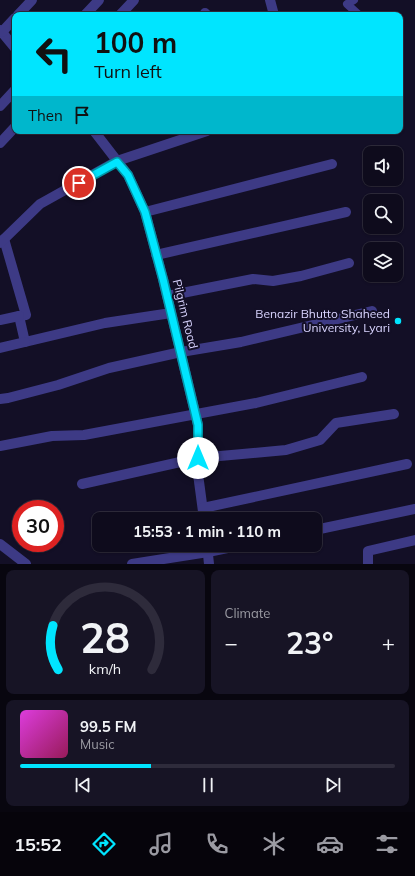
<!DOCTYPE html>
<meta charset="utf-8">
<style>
body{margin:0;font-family:Mulish,sans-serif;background:#171425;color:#f1f3f6;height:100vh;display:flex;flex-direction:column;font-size:15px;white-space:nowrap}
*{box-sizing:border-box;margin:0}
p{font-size:13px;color:#9b9ba3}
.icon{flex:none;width:22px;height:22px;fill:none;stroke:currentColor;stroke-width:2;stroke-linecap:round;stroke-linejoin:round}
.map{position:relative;height:564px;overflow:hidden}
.details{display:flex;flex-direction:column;gap:6px;padding:6px;background:#08060f;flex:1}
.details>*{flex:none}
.top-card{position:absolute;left:12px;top:12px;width:391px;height:122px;border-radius:8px;box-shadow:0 1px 3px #0004,0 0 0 1px #2e2b3b;background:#00e5ff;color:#111;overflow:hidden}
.buttons{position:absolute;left:363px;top:146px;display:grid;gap:8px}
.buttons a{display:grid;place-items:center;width:40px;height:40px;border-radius:8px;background:#0e0b1c;box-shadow:0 1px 3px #0004,0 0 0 1px #2e2b3b;font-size:20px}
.speed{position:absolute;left:12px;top:500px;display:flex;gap:8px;font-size:20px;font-weight:700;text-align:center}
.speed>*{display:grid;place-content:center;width:52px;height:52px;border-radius:50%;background:#0e0b1c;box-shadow:0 1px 3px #0004,0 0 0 1px #2e2b3b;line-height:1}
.speed .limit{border:6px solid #d22;background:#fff;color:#111}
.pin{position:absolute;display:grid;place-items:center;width:34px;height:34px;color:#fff;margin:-17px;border:2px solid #fff;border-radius:50%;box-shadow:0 1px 4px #0007}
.me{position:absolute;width:44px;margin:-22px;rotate:0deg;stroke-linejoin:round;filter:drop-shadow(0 0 3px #0008)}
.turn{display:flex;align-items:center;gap:14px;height:84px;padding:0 16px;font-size:18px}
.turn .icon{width:52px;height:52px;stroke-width:2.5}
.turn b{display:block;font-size:28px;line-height:34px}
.then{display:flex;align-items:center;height:38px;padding:0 16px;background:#0003;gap:8px;font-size:15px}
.big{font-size:30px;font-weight:700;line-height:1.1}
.details .tile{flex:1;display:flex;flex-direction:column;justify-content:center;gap:6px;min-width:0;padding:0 14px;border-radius:8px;background:#171425}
.details .dial{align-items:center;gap:0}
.dial svg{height:104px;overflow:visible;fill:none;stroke:#2e2b3b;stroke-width:7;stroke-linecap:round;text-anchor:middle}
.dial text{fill:#f1f3f6;stroke:none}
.song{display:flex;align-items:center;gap:12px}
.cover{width:48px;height:48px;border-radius:6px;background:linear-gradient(135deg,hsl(300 70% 55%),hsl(330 70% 35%))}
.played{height:4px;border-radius:2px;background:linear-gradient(90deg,#00e5ff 35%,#2e2b3b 35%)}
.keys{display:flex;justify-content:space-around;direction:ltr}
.heat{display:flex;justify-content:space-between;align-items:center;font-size:22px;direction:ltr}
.details .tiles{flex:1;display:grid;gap:6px;grid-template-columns:1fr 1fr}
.tile:last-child{grid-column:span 2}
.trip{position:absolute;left:92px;top:512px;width:230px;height:40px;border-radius:8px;background:#0e0b1c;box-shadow:0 1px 3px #0004,0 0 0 1px #2e2b3b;font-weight:700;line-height:40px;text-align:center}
.tabs{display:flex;height:64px;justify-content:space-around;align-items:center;background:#06040b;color:#9b9ba3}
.tabs .icon{width:28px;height:28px}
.tabs .current{color:#00e5ff}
.tabs b{font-size:18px;color:#f1f3f6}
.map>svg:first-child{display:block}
</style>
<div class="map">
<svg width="415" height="564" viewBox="0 0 415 564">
<rect width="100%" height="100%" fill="#130f26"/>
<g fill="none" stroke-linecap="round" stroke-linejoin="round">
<polyline stroke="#3d3a85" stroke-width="8" points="354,0 347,4 359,15"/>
<g stroke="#3d3a85" stroke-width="10">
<polyline points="270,0 274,15"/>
<polyline points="205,13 207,15"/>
<polyline points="18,15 32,0"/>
<polyline points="0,30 15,48"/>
<polyline points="2,32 15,18"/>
<polyline points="94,131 128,175 145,212 163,279 198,425 198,474 204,519"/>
<polyline points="145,212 332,164"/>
<polyline points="4,239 26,315 19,316 25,342 105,323 171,313"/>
<polyline points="0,243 40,204 117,161 207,131"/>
<polyline points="156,255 346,212"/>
<polyline points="167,296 253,279 273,281 301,276 349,263"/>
<polyline points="0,320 19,316"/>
<polyline points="0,348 25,342"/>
<polyline points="0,399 8,398 58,385 109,368 181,352 241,342 372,311"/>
<polyline points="0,446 52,436 84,435 256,403 362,377"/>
<polyline points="82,484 198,458 286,450 320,440 336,423 394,414"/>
<polyline points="203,508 407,464"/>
<polyline points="315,530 415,509"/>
<polyline points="0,544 26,564"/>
<polyline points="207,545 209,564"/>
<polyline points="132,564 208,552 242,545"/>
<polyline points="368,564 368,551 415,540"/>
</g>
<g stroke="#3d3a85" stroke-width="10">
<polyline points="85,15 99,0"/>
<polyline points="120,15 134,0"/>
<polyline points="0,106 15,90"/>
<polyline points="0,143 15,127"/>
</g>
</g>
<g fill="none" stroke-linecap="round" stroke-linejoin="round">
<g stroke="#0095a6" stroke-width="10">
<polyline id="route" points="79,183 117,162 128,175 145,212 163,279 198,425 198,458"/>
</g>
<use href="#route" stroke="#00e5ff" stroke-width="7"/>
</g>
<circle fill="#00e5ff" stroke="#130f26" stroke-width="1.5" cx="398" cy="321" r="4"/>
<g text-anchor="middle" stroke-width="4" stroke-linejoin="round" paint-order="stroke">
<g font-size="12" fill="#d9d4ff" stroke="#130f26">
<text transform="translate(185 314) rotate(76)" y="4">Pilgrim Road</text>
</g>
<g font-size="12" fill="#d9d4ff" stroke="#130f26" text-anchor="end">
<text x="390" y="318">Benazir Bhutto Shaheed<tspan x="390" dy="14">University, Lyari</tspan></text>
</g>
</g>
</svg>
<div class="buttons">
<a><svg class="icon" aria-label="sound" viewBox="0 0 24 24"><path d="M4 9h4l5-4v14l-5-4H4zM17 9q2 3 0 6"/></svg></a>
<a><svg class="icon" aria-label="search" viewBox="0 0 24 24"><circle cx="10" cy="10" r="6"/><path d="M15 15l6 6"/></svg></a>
<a><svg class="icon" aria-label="layers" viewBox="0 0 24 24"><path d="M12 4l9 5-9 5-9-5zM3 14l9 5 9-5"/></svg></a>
</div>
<div class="speed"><div class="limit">30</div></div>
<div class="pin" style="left:79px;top:183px;background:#d93025"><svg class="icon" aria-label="arrive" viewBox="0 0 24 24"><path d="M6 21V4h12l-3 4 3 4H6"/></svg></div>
<svg class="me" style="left:198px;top:458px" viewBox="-20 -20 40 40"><circle r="19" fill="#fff"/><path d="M0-13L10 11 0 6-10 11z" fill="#00e5ff"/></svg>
<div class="trip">15:53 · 1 min · 110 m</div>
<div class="top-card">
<div class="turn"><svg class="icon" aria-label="left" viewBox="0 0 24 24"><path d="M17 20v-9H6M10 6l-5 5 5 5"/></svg><div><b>100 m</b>Turn left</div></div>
<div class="then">Then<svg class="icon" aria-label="arrive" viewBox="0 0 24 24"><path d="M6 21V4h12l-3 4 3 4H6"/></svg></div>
</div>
</div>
<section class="details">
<div class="tiles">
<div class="tile dial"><svg viewBox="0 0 100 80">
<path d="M14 69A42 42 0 1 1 86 69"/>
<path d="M14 69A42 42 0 0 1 10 35" stroke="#00e5ff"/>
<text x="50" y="56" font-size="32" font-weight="700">28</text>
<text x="50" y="72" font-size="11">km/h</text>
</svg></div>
<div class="tile"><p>Climate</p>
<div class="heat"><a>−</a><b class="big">23°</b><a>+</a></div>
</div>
<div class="tile">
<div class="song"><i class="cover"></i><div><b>99.5 FM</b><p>Music</p></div></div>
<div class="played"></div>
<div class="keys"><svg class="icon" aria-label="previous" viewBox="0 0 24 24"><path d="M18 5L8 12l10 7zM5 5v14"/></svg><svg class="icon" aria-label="pause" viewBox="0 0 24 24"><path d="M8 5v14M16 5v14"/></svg><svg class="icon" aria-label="next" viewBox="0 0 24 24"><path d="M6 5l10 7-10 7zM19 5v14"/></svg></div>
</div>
</div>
</section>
<nav class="tabs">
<b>15:52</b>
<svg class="icon current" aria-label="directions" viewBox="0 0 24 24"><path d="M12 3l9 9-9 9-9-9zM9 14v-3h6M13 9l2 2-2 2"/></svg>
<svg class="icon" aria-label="music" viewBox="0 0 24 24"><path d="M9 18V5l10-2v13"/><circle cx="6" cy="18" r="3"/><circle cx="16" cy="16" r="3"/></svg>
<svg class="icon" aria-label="phone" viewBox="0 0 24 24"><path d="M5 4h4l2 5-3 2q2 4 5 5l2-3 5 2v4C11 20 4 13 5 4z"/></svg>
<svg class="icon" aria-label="climate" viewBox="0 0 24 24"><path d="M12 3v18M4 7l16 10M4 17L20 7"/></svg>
<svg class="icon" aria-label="car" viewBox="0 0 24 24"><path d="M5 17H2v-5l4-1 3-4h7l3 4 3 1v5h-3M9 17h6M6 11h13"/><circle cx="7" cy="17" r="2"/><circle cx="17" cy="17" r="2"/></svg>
<svg class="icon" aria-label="filters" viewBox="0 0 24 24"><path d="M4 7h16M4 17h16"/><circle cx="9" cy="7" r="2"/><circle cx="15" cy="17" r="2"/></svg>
</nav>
